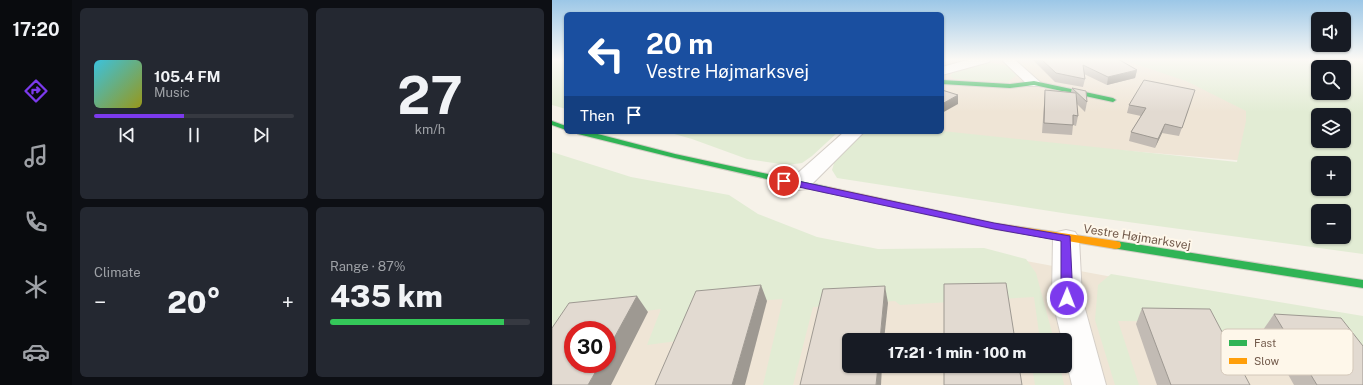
<!DOCTYPE html>
<meta charset="utf-8">
<style>
body{margin:0;font-family:"Public Sans",sans-serif;background:#242831;color:#f1f3f6;height:100vh;display:flex;flex-direction:column;font-size:15px;white-space:nowrap}
*{box-sizing:border-box;margin:0}
p{font-size:13px;color:#9ea1a6}
.icon{flex:none;width:22px;height:22px;fill:none;stroke:currentColor;stroke-width:2;stroke-linecap:round;stroke-linejoin:round}
.map{position:relative;flex:1;overflow:hidden}
.panel{display:flex;flex-direction:column;gap:8px;padding:8px;background:#0d0f14;width:480px}
.panel>*{flex:none}
.guide{position:absolute;left:12px;top:12px;width:380px;height:122px;border-radius:6px;box-shadow:0 1px 3px #0004;background:#1a4fa0;color:#fff;overflow:hidden}
.controls{position:absolute;left:759px;top:12px;display:grid;gap:8px}
.controls a{display:grid;place-items:center;width:40px;height:40px;border-radius:6px;background:#171b24;box-shadow:0 1px 3px #0004;font-size:20px}
.speed{position:absolute;left:12px;top:321px;display:flex;gap:8px;font-size:20px;font-weight:700;text-align:center}
.speed>*{display:grid;place-content:center;width:52px;height:52px;border-radius:50%;background:#171b24;box-shadow:0 1px 3px #0004;line-height:1}
.speed .limit{border:6px solid #d22;background:#fff;color:#111}
.pin{position:absolute;display:grid;place-items:center;width:34px;height:34px;color:#fff;margin:-17px;border:2px solid #fff;border-radius:50%;box-shadow:0 1px 4px #0007}
.me{position:absolute;width:44px;margin:-22px;rotate:1deg;stroke-linejoin:round;filter:drop-shadow(0 0 3px #0008)}
.turn{display:flex;align-items:center;gap:14px;height:84px;padding:0 16px;font-size:18px}
.turn .icon{width:52px;height:52px;stroke-width:2.5}
.turn b{display:block;font-size:28px;line-height:34px}
.then{display:flex;align-items:center;height:38px;padding:0 16px;background:#0003;gap:8px;font-size:15px}
.big{font-size:30px;font-weight:800;line-height:1.1}
.panel .widget{flex:1;display:flex;flex-direction:column;justify-content:center;gap:6px;min-width:0;padding:0 14px;border-radius:6px;background:#242831}
.panel .dial{align-items:center;gap:0}
.dial b{font-size:52px;line-height:1}
.song{display:flex;align-items:center;gap:12px}
.cover{width:48px;height:48px;border-radius:6px;background:linear-gradient(135deg,hsl(190 70% 55%),hsl(60 70% 35%))}
.played{height:4px;border-radius:2px;background:linear-gradient(90deg,#7c3aed 45%,#363941 45%)}
.keys{display:flex;justify-content:space-around;direction:ltr}
.heat{display:flex;justify-content:space-between;align-items:center;font-size:22px;direction:ltr}
.charge{height:6px;border-radius:3px;background:linear-gradient(90deg,#34c759 87%,#363941 0)}
.panel .tiles{flex:1;display:grid;gap:8px;grid-template-columns:repeat(2,1fr)}
.trip{position:absolute;left:290px;top:333px;width:230px;height:40px;border-radius:6px;background:#171b24;box-shadow:0 1px 3px #0004;font-weight:800;line-height:40px;text-align:center}
main{display:flex;flex:1;min-height:0}
.tabs{display:flex;flex-direction:column;width:72px;justify-content:space-around;align-items:center;background:#090b0e;color:#9ea1a6}
.tabs .icon{width:28px;height:28px}
.tabs .active{color:#7c3aed}
.tabs b{font-size:18px;color:#f1f3f6}
.map>svg:first-child{display:block}
</style>
<main>
<nav class="tabs">
<b>17:20</b>
<svg class="icon active" aria-label="directions" viewBox="0 0 24 24"><path d="M12 3l9 9-9 9-9-9zM9 14v-3h6M13 9l2 2-2 2"/></svg>
<svg class="icon" aria-label="music" viewBox="0 0 24 24"><path d="M9 18V5l10-2v13"/><circle cx="6" cy="18" r="3"/><circle cx="16" cy="16" r="3"/></svg>
<svg class="icon" aria-label="phone" viewBox="0 0 24 24"><path d="M5 4h4l2 5-3 2q2 4 5 5l2-3 5 2v4C11 20 4 13 5 4z"/></svg>
<svg class="icon" aria-label="climate" viewBox="0 0 24 24"><path d="M12 3v18M4 7l16 10M4 17L20 7"/></svg>
<svg class="icon" aria-label="car" viewBox="0 0 24 24"><path d="M5 17H2v-5l4-1 3-4h7l3 4 3 1v5h-3M9 17h6M6 11h13"/><circle cx="7" cy="17" r="2"/><circle cx="17" cy="17" r="2"/></svg>
</nav>
<section class="panel">
<div class="tiles">
<div class="widget">
<div class="song"><i class="cover"></i><div><b>105.4 FM</b><p>Music</p></div></div>
<div class="played"></div>
<div class="keys"><svg class="icon" aria-label="previous" viewBox="0 0 24 24"><path d="M18 5L8 12l10 7zM5 5v14"/></svg><svg class="icon" aria-label="pause" viewBox="0 0 24 24"><path d="M8 5v14M16 5v14"/></svg><svg class="icon" aria-label="next" viewBox="0 0 24 24"><path d="M6 5l10 7-10 7zM19 5v14"/></svg></div>
</div>
<div class="widget dial"><b>27</b><p>km/h</p></div>
<div class="widget"><p>Climate</p>
<div class="heat"><a>−</a><b class="big">20°</b><a>+</a></div>
</div>
<div class="widget"><p>Range · 87%</p><b class="big">435 km</b><div class="charge"></div></div>
</div>
</section>
<div class="map">
<svg width="811" height="385" viewBox="0 0 811 385">
<rect width="100%" height="100%" fill="#f6f2e9"/>
<g fill="#efe5d6" fill-rule="evenodd">
<polygon points="390,59 582,59 725,119 706,162 358,132 390,132"/>
<path d="M474 261 782 318 811 385H0L15 302ZM21 330H55V364H21ZM297 340H513V366H297Z"/>
</g>
<g fill="#e2ecd4" fill-rule="evenodd">
<polygon points="0,59 14,59 14,109 0,105"/>
<path d="M569 59H811V254L517 214 285 178 280 170 283 160 313 132 390 131 685 162 694 121V111L634 81ZM766 67H792V93H766ZM766 115H792V141H766ZM766 163H792V189H766ZM766 211H792V237H766Z"/>
<path d="M433 63C445 63 456 64 464 72V76L455 82 402 79 398 76 404 70Z"/>
<polygon points="115,132 286,132 260,156 250,163 235,165 195,159 140,139"/>
<polygon points="0,152 79,177 177,195 206,214 265,237 326,249 432,248 474,259 484,273 502,340 476,340 475,336 487,333 482,297 348,305 343,301 261,307 241,385 211,385 231,299 150,305 133,340 95,345 109,309 17,321 0,345"/>
<polygon points="559,274 811,316 811,359 795,337 709,328 723,355 675,355 655,322 566,321 587,385 563,385 543,320 546,285"/>
<polygon points="480,366 508,366 512,385 483,385"/>
</g>
<g fill="none" stroke-linecap="round" stroke-linejoin="round">
<g stroke="#d5cfc8" stroke-width="2">
<g id="street">
<polygon points="419,59 439,59 437,62 390,75 390,67"/>
<polygon points="449,59 462,59 489,83 487,86 477,86"/>
<polygon points="292,132 312,132 255,189 247,190 239,189 236,184 239,179"/>
<polygon points="514,230 523,232 527,238 530,298 554,385 520,385 513,355 513,340 510,340 500,298 501,238 505,232"/>
</g>
</g>
<g stroke="#d4cec6" stroke-width="2">
<g id="fast">
<polygon points="390,80 458,84 482,81 561,98 564,100 561,102 482,85 458,88 390,84"/>
<polygon points="0,121 14,126 14,130 0,125"/>
<polygon points="25,132 38,132 123,154 276,187 280,190 276,193 123,158 26,134"/>
<polygon points="564,241 811,280 811,288 560,248 559,245 560,242"/>
</g>
</g>
<g stroke="#d4cec6" stroke-width="2">
<polygon id="slow" points="276,187 442,223 564,241 568,242 569,245 568,248 564,249 442,229 273,192 272,190 273,188"/>
</g>
<use href="#street" fill="#fefdfc" fill-rule="evenodd"/>
<use href="#fast" fill="#30b455" fill-rule="evenodd"/>
<use href="#slow" fill="#ff9f0a" fill-rule="evenodd"/>
</g>
<g fill="#c2bbb4">
<polygon points="480,59 566,59 585,70 583,78 555,85 532,74 533,79 531,87 503,82"/>
<polygon points="520,88 535,102 533,112 525,104 526,116 524,126 521,125 520,135 490,133 493,90 519,92"/>
<polygon points="643,90 627,136 610,133 603,148 577,141 579,132 589,116 575,113 577,105"/>
<polygon points="590,308 698,385 605,385 584,324"/>
<polygon points="722,314 811,385 742,385 711,330"/>
</g>
<g fill="#9e9992">
<polygon points="585,70 583,78 555,85 556,77"/>
<polygon points="406,95 406,104 390,113 390,104"/>
<polygon points="613,124 610,133 603,148 606,139"/>
<polygon points="209,285 215,301 193,385 180,385"/>
<polygon points="333,286 336,303 332,340 328,340"/>
<polygon points="85,296 96,312 59,385 36,385 48,364 55,364 55,351"/>
<polygon points="326,366 330,366 329,385 324,385"/>
</g>
<g fill="#e2dad1" stroke="#9e9992">
<polygon points="489,59 566,59 585,70 556,77 531,65 533,79 504,73"/>
<polygon points="592,80 643,90 630,128 613,124 606,139 579,132 594,108 577,105"/>
<polygon points="520,88 534,91 535,102"/>
<polygon points="390,90 406,95 390,104"/>
<polygon points="493,90 524,93 526,116 521,115 521,125 492,123"/>
<polygon points="454,283 463,340 392,340 392,284"/>
<polygon points="209,285 180,385 103,385 144,291"/>
<polygon points="333,286 328,340 297,340 297,366 326,366 324,385 248,385 271,289"/>
<polygon points="85,296 55,351 55,330 21,330 21,364 48,364 36,385 0,385 0,328 17,303"/>
<polygon points="590,308 658,309 698,385 619,385"/>
<polygon points="722,314 789,318 811,346 811,385 765,385"/>
<polygon points="392,366 467,366 470,385 392,385"/>
</g>
<linearGradient id="sky" x2="0" y2="1"><stop stop-color="#9cc7e7"/><stop offset="0.53" stop-color="#fbf9f5"/><stop offset="1" stop-color="#fbf9f5" stop-opacity="0"/></linearGradient>
<rect width="811" height="112" fill="url(#sky)"/>
<polygon fill="#7c3aed" stroke="#51269a" points="232,178 442,223 518,236 521,298 519,301 510,301 509,298 509,241 442,229 228,183 227,181"/>
<g text-anchor="middle" stroke-width="4" stroke-linejoin="round" paint-order="stroke">
<g font-size="12" fill="#725a4b" stroke="#fef7ea">
<text transform="translate(585 237) rotate(9)" y="4">Vestre Højmarksvej</text>
</g>
</g>
<rect x="669" y="329" width="132" height="46" rx="6" fill="#fef7ea" stroke="#d4c8ba" stroke-width="1"/>
<rect x="677" y="340" width="18" height="6" fill="#30b455"/>
<rect x="677" y="358" width="18" height="6" fill="#ff9f0a"/>
<g font-size="11" fill="#725a4b">
<text x="702" y="347">Fast</text>
<text x="702" y="365">Slow</text>
</g>
</svg>
<div class="controls">
<a><svg class="icon" aria-label="sound" viewBox="0 0 24 24"><path d="M4 9h4l5-4v14l-5-4H4zM17 9q2 3 0 6"/></svg></a>
<a><svg class="icon" aria-label="search" viewBox="0 0 24 24"><circle cx="10" cy="10" r="6"/><path d="M15 15l6 6"/></svg></a>
<a><svg class="icon" aria-label="layers" viewBox="0 0 24 24"><path d="M12 4l9 5-9 5-9-5zM3 14l9 5 9-5"/></svg></a>
<a>+</a>
<a>−</a>
</div>
<div class="speed"><div class="limit">30</div></div>
<div class="pin" style="left:232px;top:181px;background:#d93025"><svg class="icon" aria-label="arrive" viewBox="0 0 24 24"><path d="M6 21V4h12l-3 4 3 4H6"/></svg></div>
<svg class="me" style="left:515px;top:298px" viewBox="-20 -20 40 40"><circle r="17" fill="#7c3aed" stroke="#fff" stroke-width="3"/><path d="M0-11L8 9 0 5-8 9z" fill="#fff"/></svg>
<div class="trip">17:21 · 1 min · 100 m</div>
<div class="guide">
<div class="turn"><svg class="icon" aria-label="left" viewBox="0 0 24 24"><path d="M17 20v-9H6M10 6l-5 5 5 5"/></svg><div><b>20 m</b>Vestre Højmarksvej</div></div>
<div class="then">Then<svg class="icon" aria-label="arrive" viewBox="0 0 24 24"><path d="M6 21V4h12l-3 4 3 4H6"/></svg></div>
</div>
</div>
</main>
